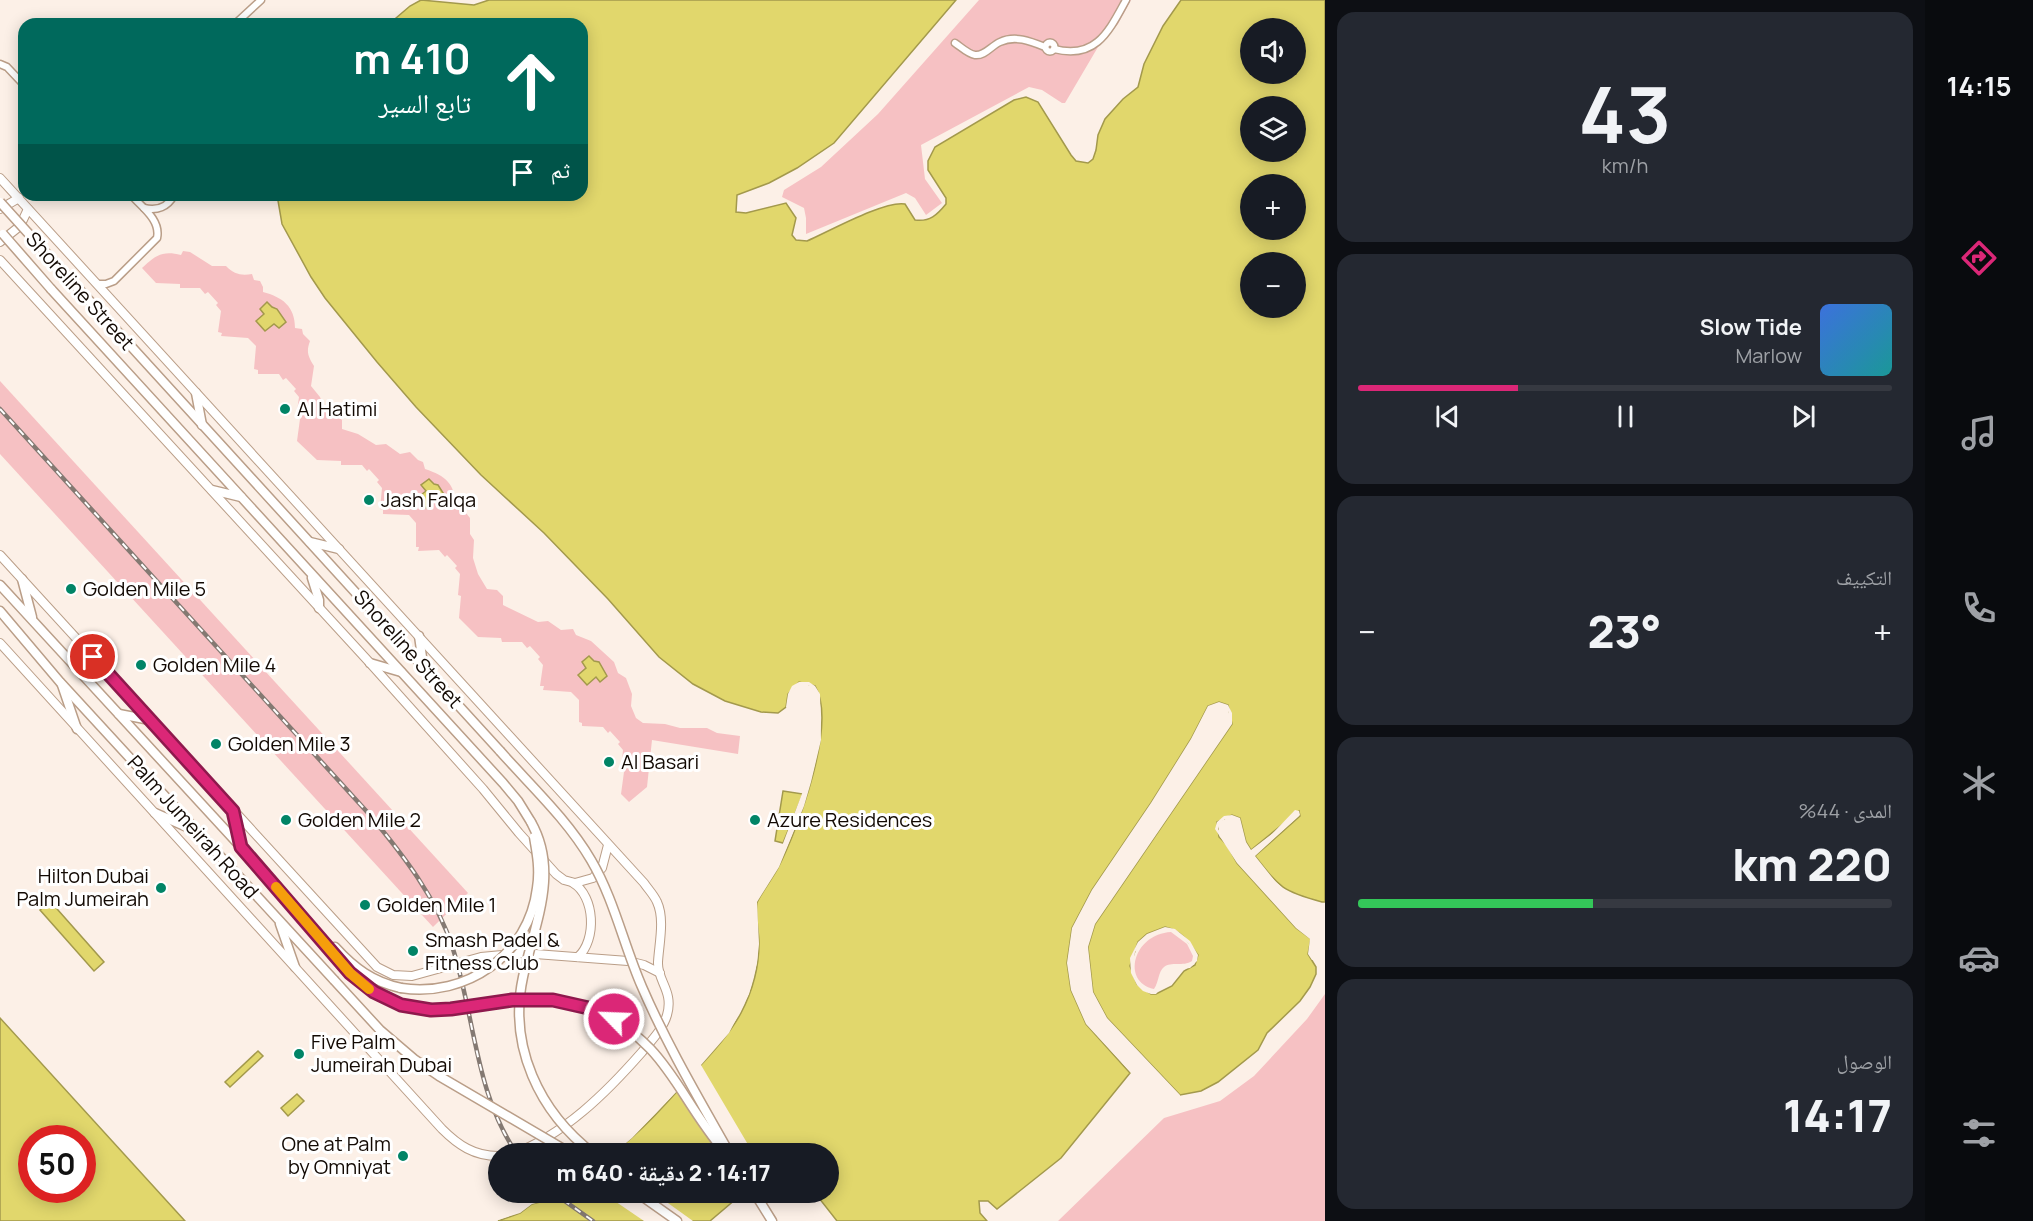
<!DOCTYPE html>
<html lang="ar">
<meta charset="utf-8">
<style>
body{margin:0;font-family:Manrope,"Noto Naskh Arabic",sans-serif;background:#242831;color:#f1f3f6;direction:rtl;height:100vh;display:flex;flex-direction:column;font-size:22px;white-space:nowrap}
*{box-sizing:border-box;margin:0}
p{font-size:20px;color:#9ea1a6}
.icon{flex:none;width:33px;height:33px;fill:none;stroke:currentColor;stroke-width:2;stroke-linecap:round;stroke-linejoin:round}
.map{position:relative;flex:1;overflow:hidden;direction:ltr}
.side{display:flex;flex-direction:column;gap:12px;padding:12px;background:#0d0f14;width:600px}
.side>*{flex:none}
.top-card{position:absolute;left:18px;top:18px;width:570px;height:183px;border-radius:18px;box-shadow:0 3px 15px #0003;direction:rtl;background:#00695c;color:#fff;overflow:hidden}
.controls{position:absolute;left:1240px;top:18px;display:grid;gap:12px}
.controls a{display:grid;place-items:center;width:66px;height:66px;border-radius:50%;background:#171b24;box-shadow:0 3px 15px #0003;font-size:30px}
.speed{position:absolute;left:18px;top:1125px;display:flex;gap:12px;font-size:30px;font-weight:700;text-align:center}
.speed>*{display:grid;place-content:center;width:78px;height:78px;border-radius:50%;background:#171b24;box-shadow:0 3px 15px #0003;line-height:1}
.speed .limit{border:9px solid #d22;background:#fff;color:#111}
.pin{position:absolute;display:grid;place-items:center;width:51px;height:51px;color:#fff;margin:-26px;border:3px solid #fff;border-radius:50%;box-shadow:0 2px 6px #0007}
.me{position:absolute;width:66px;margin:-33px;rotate:294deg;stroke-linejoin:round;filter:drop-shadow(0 0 4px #0008)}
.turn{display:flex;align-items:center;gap:21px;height:126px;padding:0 18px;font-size:27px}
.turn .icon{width:78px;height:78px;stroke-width:2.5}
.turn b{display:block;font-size:42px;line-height:51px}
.then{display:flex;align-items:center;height:57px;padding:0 18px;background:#0003;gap:12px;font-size:22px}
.big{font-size:45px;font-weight:800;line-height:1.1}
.side .tile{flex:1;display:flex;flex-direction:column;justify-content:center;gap:9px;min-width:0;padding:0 21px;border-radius:18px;background:#242831}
.side .dial{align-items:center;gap:0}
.dial b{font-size:78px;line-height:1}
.song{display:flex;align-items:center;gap:18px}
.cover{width:72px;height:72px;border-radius:9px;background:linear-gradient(135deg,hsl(220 70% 55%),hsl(180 70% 35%))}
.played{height:6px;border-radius:3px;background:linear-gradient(90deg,#db2777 30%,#363941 30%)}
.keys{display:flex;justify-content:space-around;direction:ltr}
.heat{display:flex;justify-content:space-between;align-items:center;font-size:33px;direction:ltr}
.charge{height:9px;border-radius:4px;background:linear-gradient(90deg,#34c759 44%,#363941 0)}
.trip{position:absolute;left:488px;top:1143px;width:351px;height:60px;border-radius:30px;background:#171b24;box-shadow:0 3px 15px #0003;font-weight:800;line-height:60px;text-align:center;direction:rtl}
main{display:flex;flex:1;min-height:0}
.dock{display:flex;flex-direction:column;width:108px;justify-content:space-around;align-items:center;background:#090b0e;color:#9ea1a6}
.dock .icon{width:42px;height:42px}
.dock .current{color:#db2777}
.dock b{font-size:27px;color:#f1f3f6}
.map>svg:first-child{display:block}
</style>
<main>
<nav class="dock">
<b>14:15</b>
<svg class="icon current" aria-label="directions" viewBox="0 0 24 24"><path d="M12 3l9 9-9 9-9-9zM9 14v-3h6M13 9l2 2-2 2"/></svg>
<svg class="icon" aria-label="music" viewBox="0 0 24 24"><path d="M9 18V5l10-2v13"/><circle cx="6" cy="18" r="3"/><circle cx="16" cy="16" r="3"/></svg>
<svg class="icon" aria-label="phone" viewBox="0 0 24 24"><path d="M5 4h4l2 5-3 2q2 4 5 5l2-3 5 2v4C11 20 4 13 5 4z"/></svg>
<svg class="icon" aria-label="climate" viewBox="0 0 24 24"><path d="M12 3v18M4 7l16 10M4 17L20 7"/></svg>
<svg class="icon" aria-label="car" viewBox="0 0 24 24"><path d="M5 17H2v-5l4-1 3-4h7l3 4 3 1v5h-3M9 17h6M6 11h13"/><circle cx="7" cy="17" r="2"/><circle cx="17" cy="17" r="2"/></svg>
<svg class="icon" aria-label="filters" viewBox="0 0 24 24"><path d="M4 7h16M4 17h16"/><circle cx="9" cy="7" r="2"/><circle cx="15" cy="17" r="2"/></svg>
</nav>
<section class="side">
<div class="tile dial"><b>43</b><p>km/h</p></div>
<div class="tile">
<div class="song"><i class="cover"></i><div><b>Slow Tide</b><p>Marlow</p></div></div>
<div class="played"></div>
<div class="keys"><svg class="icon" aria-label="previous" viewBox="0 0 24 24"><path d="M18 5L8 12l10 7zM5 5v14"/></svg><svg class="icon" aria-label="pause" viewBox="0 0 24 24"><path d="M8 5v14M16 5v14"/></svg><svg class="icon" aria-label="next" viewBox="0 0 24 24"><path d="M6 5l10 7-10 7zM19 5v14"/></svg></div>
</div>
<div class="tile"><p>التكييف</p>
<div class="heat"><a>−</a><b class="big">23°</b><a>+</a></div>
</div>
<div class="tile"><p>المدى · 44%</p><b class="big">220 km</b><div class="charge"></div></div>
<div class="tile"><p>الوصول</p><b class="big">14:17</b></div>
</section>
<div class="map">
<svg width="1325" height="1221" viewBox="0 0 1325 1221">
<rect width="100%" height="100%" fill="#fcf0e7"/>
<g fill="#f6c1c3">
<polygon points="979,0 1131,0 1118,24 1098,47 1065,103 1062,103 1042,90 1029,87 921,145 925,179 942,203 926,215 915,198 906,193 806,234 806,218 804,208 782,197 784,190 821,167 878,114"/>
<path d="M183 251 190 252 212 266H226C234 274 241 276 252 274L254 280 260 281 263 287V292C282 297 295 306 295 328L302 329 303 334 310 341C306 352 308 356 314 366L311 386 320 397 327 415 336 414 342 420V429L358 434 376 445 386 444 400 454 410 452 418 460 423 462 425 469C446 476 454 483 456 505L464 504 466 513 470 518V534L474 540 473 558 478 574 487 589 497 590 503 596V605L538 622 548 621 561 630 573 629 576 635 591 641 614 662 618 673 626 678 632 694 631 706 636 718 643 723 665 724 680 728H707L717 733 740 736 738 754 652 740 647 787 629 802 621 794 624 772 621 771 623 750 618 744 620 742 610 731 608 733 603 727 582 726V723L579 722V700L571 692 543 690 544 686H540L543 665 538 659 540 657 530 646 527 648 522 642H502L501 638 478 637 459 618 461 596 458 595 460 574 455 568 457 566 447 555 445 557 439 550 418 551 419 547H416V523L409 515 383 514V510L380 509 382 488 377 482 379 480 369 469 367 471 362 465H341V461L317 460 297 441 300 419 296 418 299 397 294 391 296 389 286 378 283 380 279 374H258V370L254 369 256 346 248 338 221 336 222 333 218 332 221 311 216 305 218 303 208 292 205 294 200 288H180V284L156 283 142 268C155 256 162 250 181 255Z"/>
<polygon points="0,381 468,893 433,927 0,454"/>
<path d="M1171 932 1187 944 1193 956 1192 961C1183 967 1171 961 1164 967 1158 972 1159 982 1154 989 1121 982 1133 934 1171 932Z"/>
<polygon points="1325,994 1325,1221 1058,1221 1164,1118 1220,1101 1254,1076 1307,1019"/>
</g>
<g fill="#e1d76c" stroke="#a3994c" stroke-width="1.5" fill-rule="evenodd">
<path d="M421 0 474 5 489 0H956L834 143 797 168 769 183 737 195 736 212 746 213 786 203 796 218 792 235 796 240 807 241C828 232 885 200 905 204L915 220C930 222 937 215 946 204V198L928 170V161L935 147 1014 100 1026 97 1038 102 1071 155 1076 161 1088 163 1093 159 1096 150 1098 135 1105 119 1123 99 1138 87 1144 64 1163 26 1181 0H1325V902H1322C1282 891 1280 888 1255 856L1300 816 1299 811 1251 850 1246 842 1240 818 1232 815 1217 822 1219 837 1227 845 1237 863 1296 928 1311 939 1308 954 1316 967V974L1310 987 1300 1001 1267 1033 1258 1050 1218 1082 1201 1091 1180 1095 1107 1018 1093 992 1088 947 1095 924 1232 724 1228 705 1219 702 1208 706 1191 739 1151 803 1092 890 1072 928 1067 963 1071 990 1086 1024 1130 1073 1061 1158 997 1209 988 1201H979L980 1213 987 1221H837L815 1193 828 1192V1154L613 1153C642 1131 666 1104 690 1077 708 1057 728 1037 741 1013 752 992 759 967 759 943 759 931 755 915 757 903 758 898 774 876 778 868 797 831 838 724 815 686L799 682 788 694 786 707 778 713 761 712 725 701 693 684 659 657 608 599 544 533 481 475 416 407 377 362 325 298 311 277 282 224 277 195H582V24H389L410 6ZM1251 28H1296V74H1251ZM1251 106H1296V152H1251ZM1251 184H1296V230H1251ZM1251 262H1296V308H1251ZM1165 927C1182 931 1188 941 1198 955L1195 965 1184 971 1172 986 1156 994H1151L1137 984 1130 966 1138 942 1147 934Z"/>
<polygon points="267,302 272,307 277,309 286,322 279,328 274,324 265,331 256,321 264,314 260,309"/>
<polygon points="429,479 434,484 438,485 447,499 440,505 435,500 426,508 417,498 426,491 421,485"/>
<polygon points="589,656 594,661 599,662 607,676 600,682 596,677 587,685 578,675 586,668 582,662"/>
<polygon points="783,791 803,794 783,843 775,841"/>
<polygon points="50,901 104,962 94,971 40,910"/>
<path d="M0 1018 185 1221H0ZM32 1138H82V1190H32Z"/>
<polygon points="258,1051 263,1056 230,1087 225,1082"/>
<polygon points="297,1094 304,1101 288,1116 281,1108"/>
<polygon points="559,1193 743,1193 710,1221 498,1221 520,1213 532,1204 548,1200"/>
</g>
<g fill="#fcf0e7">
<polygon points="799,682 809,682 815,686 820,694 821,740 811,782 804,806 779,867 757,902 759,944 757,963 749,994 729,1033 701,1065 753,1153 719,1153 679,1089 632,1138 613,1154 610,1154 645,1122 711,1049 726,1031 747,993 754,963 756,944 754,902 757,894 766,885 785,846 782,846 803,791 805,792 818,740 817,695 813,688 808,685 800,685 795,688 788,710 786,707 788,694 792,686"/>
<polygon points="1219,702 1228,705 1232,713 1232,724 1095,924 1088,947 1093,992 1107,1018 1180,1095 1180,1098 1123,1041 1104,1020 1090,993 1085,947 1093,922 1229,723 1229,713 1226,707 1219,705 1210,709 1194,741 1154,805 1095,891 1075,929 1070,963 1074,989 1089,1022 1133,1071 1133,1075 1086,1024 1071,990 1067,963 1072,928 1092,890 1151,803 1191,739 1208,706"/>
<polygon points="1295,810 1299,811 1300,815 1255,856 1275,881 1291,896 1284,894 1273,883 1252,856 1253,853 1272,838 1250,853 1243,843 1238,820 1225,819 1220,823 1218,829 1239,861 1298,926 1313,937 1311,954 1315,960 1312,960 1308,954 1310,939 1296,928 1237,863 1215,829 1217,822 1224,816 1232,815 1240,818 1246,842 1251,850 1272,834"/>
<polygon points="1165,927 1175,929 1190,941 1198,955 1197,961 1190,968 1182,969 1192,963 1195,955 1188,943 1174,932 1165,930 1148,936 1135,952 1133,966 1136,978 1145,988 1152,991 1160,989 1156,994 1151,994 1143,991 1137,985 1131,973 1130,958 1138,942 1147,934"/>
<polygon points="554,1192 559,1193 548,1200 532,1204 520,1213 495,1221 497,1218 518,1210 530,1202 540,1200"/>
<polygon points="603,1193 654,1193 693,1221 644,1221"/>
</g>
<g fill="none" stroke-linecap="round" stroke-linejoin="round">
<g stroke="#ba9e88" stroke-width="9">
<g id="minor">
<polyline points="235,24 261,0"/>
<circle cx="1050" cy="47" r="4.5"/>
<path d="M955 43C961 47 968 54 975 55 985 56 991 46 1000 42 1015 35 1030 41 1045 47"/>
<path d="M1054 49C1096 60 1109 31 1126 0"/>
<polyline points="0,64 7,67 24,85"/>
<path d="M144 208C157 211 168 207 174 195"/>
<path d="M97 284H106L114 281 157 238C161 220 142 207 131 195"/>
</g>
</g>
<g stroke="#ba9e88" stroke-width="10">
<g id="tertiary">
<path d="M0 178 644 883C648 889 654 895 657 902 665 919 659 944 658 962 657 981 674 991 667 1015 663 1029 651 1041 642 1052 607 1092 563 1136 512 1154"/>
<polyline points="0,209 19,198"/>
<polyline points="0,242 20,226 28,209"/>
<polyline points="0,260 370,663 483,789 519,833 556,874 564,880 575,883 593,878 602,868 608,845"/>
<polyline points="0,555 377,967 393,975 412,976 481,957 522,953 628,961 644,965 660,973"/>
<path d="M0 643 442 1129C458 1145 474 1156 498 1156"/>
<path d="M573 883C595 896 597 940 578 957"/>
</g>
</g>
<g stroke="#ba9e88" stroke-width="11">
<g id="secondary">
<polyline points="66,275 500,751"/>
<polyline points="51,289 503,783 518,801 531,822"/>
<polyline points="196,393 202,425"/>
<polyline points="212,490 241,497"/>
<polyline points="310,542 339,549"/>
<polyline points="312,578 319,600 319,608"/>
<polyline points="22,579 32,617"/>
<path d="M0 585 241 847 350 973C409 1030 456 1003 525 999 548 998 571 1002 593 1009"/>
<polyline points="0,611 60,682 334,980"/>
<polyline points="419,636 423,664"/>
<polyline points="370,663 401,672"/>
<polyline points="62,685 77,729"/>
<polyline points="119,714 150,720"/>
<polyline points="233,811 241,847"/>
<polyline points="155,813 196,831"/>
<polyline points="280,924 295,967"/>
<path d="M335 947C354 968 373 982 401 988"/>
<polyline points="636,1192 677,1221"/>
<polyline points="754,1192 772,1221"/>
</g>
</g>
<use href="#minor" stroke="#fff" stroke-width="6"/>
<use href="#tertiary" stroke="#fff" stroke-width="8"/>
<use href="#secondary" stroke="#fff" stroke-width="8"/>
<g stroke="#847972" stroke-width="4.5">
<g id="rail">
<path d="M0 409 369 814C403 855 437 898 453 949 475 1018 475 1093 517 1154"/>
<polyline points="552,1192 593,1221"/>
</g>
</g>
<use href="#rail" stroke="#fff" stroke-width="2" stroke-dasharray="7" stroke-linecap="butt"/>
<g stroke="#ba9e88" stroke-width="11" stroke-linecap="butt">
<g id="secondary-bridge">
<polyline points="0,202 66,275"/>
<polyline points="3,234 51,289"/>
<path d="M500 751C531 786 567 819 591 860 614 899 624 946 642 987 667 1045 699 1099 730 1154"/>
<path d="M531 822C560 873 534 925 523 977 508 1046 539 1112 594 1154"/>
<polyline points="334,980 380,1030 414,1059 439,1076 572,1154"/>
<path d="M401 988C466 998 529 955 537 888 540 870 537 854 534 837"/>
<path d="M593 1009C668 1043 676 1094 724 1151"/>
</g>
</g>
<use href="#secondary-bridge" stroke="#fff" stroke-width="8"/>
</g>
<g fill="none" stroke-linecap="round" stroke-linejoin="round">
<g stroke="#8e194d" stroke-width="15">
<polyline id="route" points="93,657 233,811 241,847 350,973 374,992 401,1005 431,1010 451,1009 512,1000 553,1000 593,1009 614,1019"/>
</g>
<use href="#route" stroke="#db2777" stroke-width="10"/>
<polyline stroke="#f59e0b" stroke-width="10" points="276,887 350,973 369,989"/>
</g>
<g fill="#018466" stroke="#fff" stroke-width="2">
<circle cx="285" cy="409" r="6"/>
<circle cx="369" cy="500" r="6"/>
<circle cx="71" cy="589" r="6"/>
<circle cx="141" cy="665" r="6"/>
<circle cx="216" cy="744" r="6"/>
<circle cx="609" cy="762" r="6"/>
<circle cx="286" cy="820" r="6"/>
<circle cx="755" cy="820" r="6"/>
<circle cx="161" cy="888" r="6"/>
<circle cx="365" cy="905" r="6"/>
<circle cx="413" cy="951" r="6"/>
<circle cx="299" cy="1054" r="6"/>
<circle cx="403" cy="1156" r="6"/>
</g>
<g text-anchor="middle" stroke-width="6" stroke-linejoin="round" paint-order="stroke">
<g font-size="20" fill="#120903" stroke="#fff">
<text transform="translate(80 291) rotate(48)" y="7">Shoreline Street</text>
<text transform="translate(408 649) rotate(48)" y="7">Shoreline Street</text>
<text transform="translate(193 827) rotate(48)" y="7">Palm Jumeirah Road</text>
</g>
<g font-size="20" fill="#120903" stroke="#fff" text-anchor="start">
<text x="297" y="416">Al Hatimi</text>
<text x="381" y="507">Jash Falqa</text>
<text x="83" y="596">Golden Mile 5</text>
<text x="153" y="672">Golden Mile 4</text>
<text x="228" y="751">Golden Mile 3</text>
<text x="621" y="769">Al Basari</text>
<text x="298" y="827">Golden Mile 2</text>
<text x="767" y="827">Azure Residences</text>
<text x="149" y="883" text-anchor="end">Hilton Dubai<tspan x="149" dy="23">Palm Jumeirah</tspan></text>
<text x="377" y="912">Golden Mile 1</text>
<text x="425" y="947">Smash Padel &amp;<tspan x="425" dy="23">Fitness Club</tspan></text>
<text x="311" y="1049">Five Palm<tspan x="311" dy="23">Jumeirah Dubai</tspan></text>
<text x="391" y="1151" text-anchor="end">One at Palm<tspan x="391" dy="23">by Omniyat</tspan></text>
</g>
</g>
</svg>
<div class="controls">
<a><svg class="icon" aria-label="sound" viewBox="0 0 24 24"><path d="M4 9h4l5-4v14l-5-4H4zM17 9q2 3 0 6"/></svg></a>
<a><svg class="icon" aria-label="layers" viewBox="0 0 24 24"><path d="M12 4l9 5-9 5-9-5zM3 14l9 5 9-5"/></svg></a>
<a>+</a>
<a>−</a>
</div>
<div class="speed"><div class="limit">50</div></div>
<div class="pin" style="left:93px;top:657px;background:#d93025"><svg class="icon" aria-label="arrive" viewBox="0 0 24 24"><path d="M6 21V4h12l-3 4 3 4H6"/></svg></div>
<svg class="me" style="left:614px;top:1019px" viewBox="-20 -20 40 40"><circle r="17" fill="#db2777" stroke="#fff" stroke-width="3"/><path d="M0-11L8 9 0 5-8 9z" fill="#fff"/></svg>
<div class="trip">14:17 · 2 دقيقة · 640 m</div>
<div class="top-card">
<div class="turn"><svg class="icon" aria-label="ahead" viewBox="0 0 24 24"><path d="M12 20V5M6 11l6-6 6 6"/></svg><div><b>410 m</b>تابع السير</div></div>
<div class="then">ثم<svg class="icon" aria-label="arrive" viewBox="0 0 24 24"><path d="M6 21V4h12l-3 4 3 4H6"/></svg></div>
</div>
</div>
</main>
